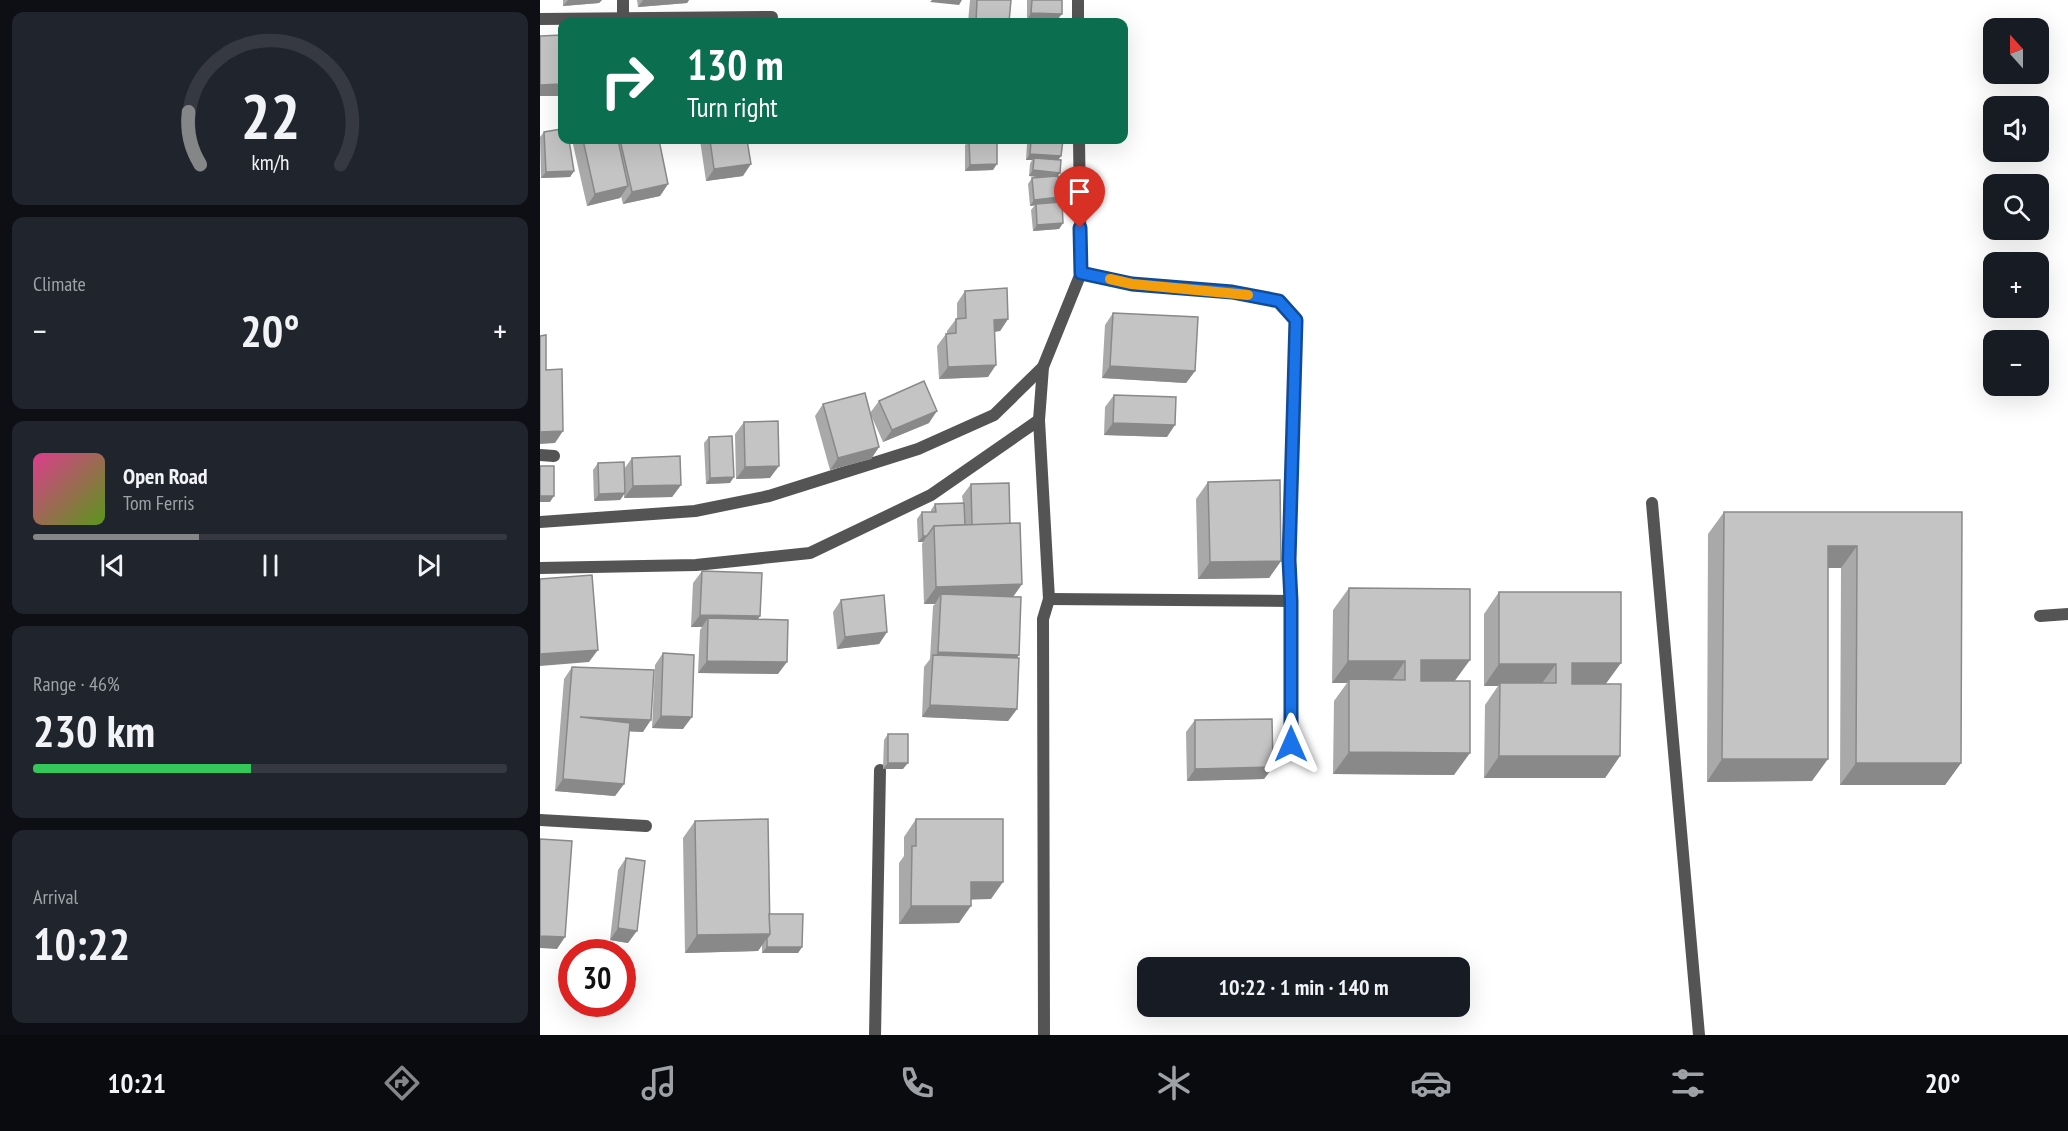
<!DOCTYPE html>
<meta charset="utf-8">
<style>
body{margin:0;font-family:"PT Sans Narrow",sans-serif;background:#20242c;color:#f1f3f6;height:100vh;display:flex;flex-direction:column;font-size:22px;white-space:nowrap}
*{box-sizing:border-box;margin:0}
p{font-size:20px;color:#9ea1a6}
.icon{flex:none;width:33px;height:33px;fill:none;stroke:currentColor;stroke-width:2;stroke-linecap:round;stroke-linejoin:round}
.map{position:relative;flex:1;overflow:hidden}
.details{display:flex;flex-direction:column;gap:12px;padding:12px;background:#0d0f14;width:540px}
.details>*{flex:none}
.guide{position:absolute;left:18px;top:18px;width:570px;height:126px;border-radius:12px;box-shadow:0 6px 24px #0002;background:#0b6e4f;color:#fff;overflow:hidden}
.needle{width:39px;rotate:339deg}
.tools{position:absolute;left:1443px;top:18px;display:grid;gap:12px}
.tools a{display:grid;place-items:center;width:66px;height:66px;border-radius:12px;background:#171b24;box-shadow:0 6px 24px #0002;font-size:30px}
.speed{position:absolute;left:18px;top:939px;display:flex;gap:12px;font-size:30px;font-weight:700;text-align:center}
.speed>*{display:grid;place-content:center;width:78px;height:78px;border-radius:50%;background:#171b24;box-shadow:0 6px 24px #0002;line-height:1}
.speed .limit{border:9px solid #d22;background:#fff;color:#111}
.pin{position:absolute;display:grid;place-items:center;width:51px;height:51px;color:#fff;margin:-62px -26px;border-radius:50% 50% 50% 0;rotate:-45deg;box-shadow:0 0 6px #0007}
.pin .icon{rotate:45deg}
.me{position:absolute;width:66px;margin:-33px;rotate:0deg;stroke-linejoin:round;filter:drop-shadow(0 0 4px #0008)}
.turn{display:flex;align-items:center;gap:21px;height:126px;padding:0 30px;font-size:27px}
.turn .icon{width:78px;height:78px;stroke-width:2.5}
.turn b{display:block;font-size:42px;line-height:51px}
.big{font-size:45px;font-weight:700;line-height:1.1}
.details .widget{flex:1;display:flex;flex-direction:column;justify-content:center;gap:9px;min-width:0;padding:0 21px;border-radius:12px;background:#20242c}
.details .dial{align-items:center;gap:0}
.dial svg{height:156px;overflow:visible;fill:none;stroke:#363941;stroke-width:7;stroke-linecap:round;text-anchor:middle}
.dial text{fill:#f1f3f6;stroke:none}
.song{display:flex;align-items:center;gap:18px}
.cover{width:72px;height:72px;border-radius:9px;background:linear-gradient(135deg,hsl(330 70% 55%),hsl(90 70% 35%))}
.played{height:6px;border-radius:3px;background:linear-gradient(90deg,#858687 35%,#363941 35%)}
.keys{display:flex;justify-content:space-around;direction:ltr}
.heat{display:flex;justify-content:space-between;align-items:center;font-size:33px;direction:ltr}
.charge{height:9px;border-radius:4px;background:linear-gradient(90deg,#34c759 46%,#363941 0)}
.trip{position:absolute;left:597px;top:957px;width:333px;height:60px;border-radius:12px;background:#171b24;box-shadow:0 6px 24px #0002;font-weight:700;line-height:60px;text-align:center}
.dock{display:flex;height:96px;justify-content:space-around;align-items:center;background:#090b0e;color:#9ea1a6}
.dock .icon{width:42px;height:42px}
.dock .on{color:#858687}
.dock b{font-size:27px;color:#f1f3f6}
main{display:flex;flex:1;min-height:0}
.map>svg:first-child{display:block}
</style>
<main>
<section class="details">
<div class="widget dial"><svg viewBox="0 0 100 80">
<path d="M14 69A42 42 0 1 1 86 69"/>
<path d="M14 69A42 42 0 0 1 8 42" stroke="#858687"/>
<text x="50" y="56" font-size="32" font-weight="700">22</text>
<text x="50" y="72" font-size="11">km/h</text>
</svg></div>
<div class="widget"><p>Climate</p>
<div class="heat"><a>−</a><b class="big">20°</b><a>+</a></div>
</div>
<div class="widget">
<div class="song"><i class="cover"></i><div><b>Open Road</b><p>Tom Ferris</p></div></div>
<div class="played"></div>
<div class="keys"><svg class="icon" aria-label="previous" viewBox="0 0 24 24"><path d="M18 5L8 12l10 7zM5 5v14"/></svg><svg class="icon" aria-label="pause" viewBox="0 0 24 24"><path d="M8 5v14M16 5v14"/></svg><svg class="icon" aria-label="next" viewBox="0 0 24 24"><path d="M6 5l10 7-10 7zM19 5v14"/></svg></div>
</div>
<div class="widget"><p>Range · 46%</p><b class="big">230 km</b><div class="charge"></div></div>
<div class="widget"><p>Arrival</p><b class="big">10:22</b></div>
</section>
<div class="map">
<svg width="1528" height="1035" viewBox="0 0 1528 1035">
<rect width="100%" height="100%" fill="#fff"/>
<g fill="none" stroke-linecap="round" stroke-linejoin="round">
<g stroke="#545454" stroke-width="12">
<polyline points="83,0 83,19"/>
<polyline points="538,0 538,22"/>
<polyline points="0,19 232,17"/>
<polyline points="541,273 592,284 692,292 739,301 756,320 749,560 751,601 751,744"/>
<polyline points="499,420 503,367"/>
<polyline points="0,455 14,456"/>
<polyline points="1112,503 1159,1035"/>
<polyline points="0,522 155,511 229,496 378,449 454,415 503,367 541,273 539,140"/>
<polyline points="0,568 156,565 270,553 391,495 499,420 509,599 503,619 504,1035"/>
<polyline points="509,599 751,601"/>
<polyline points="1500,616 1528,614"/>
<polyline points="0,820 106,826"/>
<polyline points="335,1035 340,770"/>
</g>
</g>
<g fill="#a9a9a9">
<polygon points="23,0 62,0 59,3 23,6"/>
<polygon points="97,0 149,0 147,3 98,7"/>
<polygon points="430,0 471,0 469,22 428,22"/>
<polygon points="487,0 522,0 518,20 522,22 489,22 491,20 487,20"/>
<polygon points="4,132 34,171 30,177 1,178 0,137"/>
<polygon points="32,140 119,140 128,184 120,196 83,204 81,196 80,198 47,206"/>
<polygon points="160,140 207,140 203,176 166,181"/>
<polygon points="425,140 457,140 453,170 425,171 425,145 428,142 425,142"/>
<polygon points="490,140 514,140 518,160 518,176 520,197 517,202 523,223 519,229 493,231 491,210 495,205 490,206 488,184 492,178 499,177 489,176 490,164 492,160 486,160 487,144"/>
<polygon points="425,291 468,319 460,331 455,332 448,377 399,379 397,346 406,334 407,334 407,331 416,319 417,319 417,303"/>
<polygon points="573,313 655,371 646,383 562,378 565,325"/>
<polygon points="574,395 627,437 564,435 565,407"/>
<polygon points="339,401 389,423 343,442 330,413"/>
<polygon points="283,404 339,447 331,459 290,470 275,416"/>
<polygon points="204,422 230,478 196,479 195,434"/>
<polygon points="169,437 190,483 166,484 164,443"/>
<polygon points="92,458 141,485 132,497 84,498 84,494 80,500 54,501 53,470 58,463 84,469"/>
<polygon points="668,482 741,561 729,578 658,579 656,499"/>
<polygon points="431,484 470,524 482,584 473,597 479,655 477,658 477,709 468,721 382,717 384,667 390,659 393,606 395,604 384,604 382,544 383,542 378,542 377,519 382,512 391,512 391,510 395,504 423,503 422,496"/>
<polygon points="1184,512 1422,512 1421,763 1405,785 1300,785 1301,568 1288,568 1272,781 1167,782 1168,534"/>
<polygon points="162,571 220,616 218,619 238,674 158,673 160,630 162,627 151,627 153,583"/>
<polygon points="809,588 915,681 914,775 793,774 794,701 807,683 792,683 793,610"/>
<polygon points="959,592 1066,684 1080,756 1065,778 944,778 945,705 958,686 944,686 944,614"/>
<polygon points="301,600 347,632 339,644 297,649 293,612"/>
<polygon points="123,653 143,729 112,728 115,665"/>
<polygon points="32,667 103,732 89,731 84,784 75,796 15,791 24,679"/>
<polygon points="655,720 733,767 724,779 647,781 646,732"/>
<polygon points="348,734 363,769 343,769 344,740"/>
<polygon points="376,819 451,899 431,899 419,923 359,924 359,863 364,856 364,837"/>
<polygon points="155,821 229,914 262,947 258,953 222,953 222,945 218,951 145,953 143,838"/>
<polygon points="86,858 88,943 70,940 78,870"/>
</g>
<g fill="#898989">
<polygon points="28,0 62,0 59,3 23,6"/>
<polygon points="103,0 149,0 147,3 98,7"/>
<polygon points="392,0 422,0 419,5 390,2"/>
<polygon points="491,13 522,14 517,20 487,20"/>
<polygon points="22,84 22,93 21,96 0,96 0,85"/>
<polygon points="490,154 521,156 517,162 494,158 492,160 486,160"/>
<polygon points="211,164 203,176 166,181 174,169"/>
<polygon points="457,164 453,170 425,171 430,165"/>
<polygon points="493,170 520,173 515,179 489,176"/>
<polygon points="34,171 30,177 1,178 6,172"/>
<polygon points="128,184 120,196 83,204 92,192"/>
<polygon points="88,186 80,198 47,206 55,194"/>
<polygon points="520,197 516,203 490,206 494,200"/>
<polygon points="523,223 519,229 493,231 497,225"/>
<polygon points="468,319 460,331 446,332 454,320"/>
<polygon points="456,365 448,377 399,379 408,367"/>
<polygon points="570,366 655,371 646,383 562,378"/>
<polygon points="397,411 389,423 343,442 352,430"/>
<polygon points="573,423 635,425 627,437 564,435"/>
<polygon points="23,431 15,443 0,444 0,432"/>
<polygon points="339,447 331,459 290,470 298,458"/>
<polygon points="239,466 230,478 196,479 205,467"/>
<polygon points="194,477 190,483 166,484 170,478"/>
<polygon points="141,485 132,497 84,498 93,486"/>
<polygon points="85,493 80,500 54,501 59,494"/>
<polygon points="0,496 14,496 10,502 0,502"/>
<polygon points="383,536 387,536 383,542 378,542"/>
<polygon points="1288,546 1317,546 1301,568 1273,568"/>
<polygon points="741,561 729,578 658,579 670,562"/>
<polygon points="482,584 470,601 401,594 395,604 384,604 396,587"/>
<polygon points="160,615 220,616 212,628 168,618 162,627 151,627"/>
<polygon points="347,632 339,644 297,649 305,637"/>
<polygon points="58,650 49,662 0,666 0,654"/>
<polygon points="398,652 479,655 470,667 393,660"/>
<polygon points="881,660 930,660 914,682 866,682"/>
<polygon points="167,661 247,662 238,674 158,673"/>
<polygon points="808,661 865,661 850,683 809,679 807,683 792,683"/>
<polygon points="1032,663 1081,663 1065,685 1017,685"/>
<polygon points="959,664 1016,664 1000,686 960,683 958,686 944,686"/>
<polygon points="390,705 477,709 468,721 382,717"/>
<polygon points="121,716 152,717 143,729 112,728"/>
<polygon points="40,717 111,720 103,732 31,729"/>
<polygon points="809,752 930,753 914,775 793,774"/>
<polygon points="959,756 1080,756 1065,778 944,778"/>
<polygon points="1182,759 1288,759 1272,781 1167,782"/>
<polygon points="348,763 368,763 363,769 343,769"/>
<polygon points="1316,763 1421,763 1405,785 1300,785"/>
<polygon points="733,767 724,779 647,781 655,769"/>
<polygon points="23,779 84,784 75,796 15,791"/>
<polygon points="431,882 463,882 451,899 419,900"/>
<polygon points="371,906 431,906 419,923 359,924"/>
<polygon points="78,928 97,931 88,943 70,940"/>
<polygon points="230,934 218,951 145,953 157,935"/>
<polygon points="0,936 25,937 17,949 0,948"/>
<polygon points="227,947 262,947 258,953 222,953"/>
</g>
<g fill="#c4c4c4" stroke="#898989" stroke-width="1.5">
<polygon points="437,0 471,0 469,22 436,22"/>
<polygon points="492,0 522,0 522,14 491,13"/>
<polygon points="492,19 522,20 522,22 491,22"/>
<polygon points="258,20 258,22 246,22"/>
<polygon points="22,35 22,84 0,85 0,36"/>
<polygon points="22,129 22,140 29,140 34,171 6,172 4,132"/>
<polygon points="43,140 78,140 88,186 55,194"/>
<polygon points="80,140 119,140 128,184 92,192"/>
<polygon points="170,140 207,140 211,164 174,169"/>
<polygon points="429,140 457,140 457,164 430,165"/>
<polygon points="491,140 523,140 521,156 490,154"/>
<polygon points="494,158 521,160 520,173 493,170"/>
<polygon points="518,176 520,197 494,200 492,178"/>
<polygon points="522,202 523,223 497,225 496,204"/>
<polygon points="467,288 468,319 454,320 456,365 408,367 406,334 416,333 416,319 426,318 425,291"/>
<polygon points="573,313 658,317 655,371 570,366"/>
<polygon points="6,335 6,370 22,369 23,431 0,432 0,336"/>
<polygon points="384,381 397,411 352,430 339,401"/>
<polygon points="325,393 339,447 298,458 283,404"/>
<polygon points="574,395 636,397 635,425 573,423"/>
<polygon points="238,421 239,466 205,467 204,422"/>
<polygon points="192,436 194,477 170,478 169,437"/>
<polygon points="140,456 141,485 93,486 92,458"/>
<polygon points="84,462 85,493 59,494 58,463"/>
<rect x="0" y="466" width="14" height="30"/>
<polygon points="740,480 741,561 670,562 668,482"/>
<polygon points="469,483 470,524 432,525 431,484"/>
<polygon points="424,503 425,525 394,526 387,536 383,536 382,512 396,512 395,504"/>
<polygon points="1184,512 1422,512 1421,763 1316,763 1317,546 1288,546 1288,759 1182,759"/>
<polygon points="480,523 482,584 396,587 394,526"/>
<polygon points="162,571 222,573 220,616 160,615"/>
<polygon points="52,575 58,650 0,654 0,579"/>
<polygon points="809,588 930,589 930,660 881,660 881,681 930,681 930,753 809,752 809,679 865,680 865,661 808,661"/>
<polygon points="959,592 1081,592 1081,663 1032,663 1032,684 1081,684 1080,756 959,756 960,683 1016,683 1016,664 959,664"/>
<polygon points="401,594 481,597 479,655 398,652"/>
<polygon points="344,595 347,632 305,637 301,600"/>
<polygon points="168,618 248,620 247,662 167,661"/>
<polygon points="123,653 154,655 152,717 121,716"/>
<polygon points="393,655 479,658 477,709 390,705"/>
<polygon points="32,667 114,670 111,720 40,717 90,723 84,784 23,779"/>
<polygon points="732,719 733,767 655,769 655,720"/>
<rect x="348" y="734" width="20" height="29"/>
<polygon points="228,819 230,934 157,935 155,821"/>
<polygon points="376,819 463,819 463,882 431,882 431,906 371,906 372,846 376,846"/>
<polygon points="0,839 32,841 25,937 0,936"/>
<polygon points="86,858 105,861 97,931 78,928"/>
<polygon points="229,914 263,914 262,947 227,947 227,938 230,934"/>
</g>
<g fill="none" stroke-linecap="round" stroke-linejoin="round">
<g stroke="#114b97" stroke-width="15">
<polyline id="route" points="540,228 541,273 592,284 692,292 739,301 756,320 749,560 751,601 751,744"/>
</g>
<use href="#route" stroke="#1a73e8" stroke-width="10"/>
<polyline stroke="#f59e0b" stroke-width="10" points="570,279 592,284 708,295"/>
</g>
</svg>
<div class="tools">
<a><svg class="needle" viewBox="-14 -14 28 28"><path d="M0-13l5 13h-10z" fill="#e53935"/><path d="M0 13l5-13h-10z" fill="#9ea1a6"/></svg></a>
<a><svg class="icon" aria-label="sound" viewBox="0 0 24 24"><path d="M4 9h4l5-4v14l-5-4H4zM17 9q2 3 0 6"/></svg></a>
<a><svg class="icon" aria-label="search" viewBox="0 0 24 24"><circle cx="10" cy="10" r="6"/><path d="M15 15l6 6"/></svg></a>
<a>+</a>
<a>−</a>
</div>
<div class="speed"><div class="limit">30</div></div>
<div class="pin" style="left:540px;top:228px;background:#d93025"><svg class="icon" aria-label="arrive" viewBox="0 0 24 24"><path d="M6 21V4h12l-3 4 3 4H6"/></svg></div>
<svg class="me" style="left:751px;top:744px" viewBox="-20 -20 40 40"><path d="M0-17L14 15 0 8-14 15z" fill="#1a73e8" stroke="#fff" stroke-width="4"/></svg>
<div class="trip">10:22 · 1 min · 140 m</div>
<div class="guide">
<div class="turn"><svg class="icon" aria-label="right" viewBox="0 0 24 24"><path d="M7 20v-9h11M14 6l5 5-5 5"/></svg><div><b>130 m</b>Turn right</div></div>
</div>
</div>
</main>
<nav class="dock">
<b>10:21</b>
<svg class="icon on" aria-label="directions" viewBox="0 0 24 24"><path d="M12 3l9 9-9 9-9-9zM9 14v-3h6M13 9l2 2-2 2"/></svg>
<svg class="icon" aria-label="music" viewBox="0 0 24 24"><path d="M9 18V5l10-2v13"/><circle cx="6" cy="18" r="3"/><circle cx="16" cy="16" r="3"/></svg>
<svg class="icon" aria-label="phone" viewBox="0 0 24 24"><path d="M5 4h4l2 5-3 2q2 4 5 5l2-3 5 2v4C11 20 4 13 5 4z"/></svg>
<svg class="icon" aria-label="climate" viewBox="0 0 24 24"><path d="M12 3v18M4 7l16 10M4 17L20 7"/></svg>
<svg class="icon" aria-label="car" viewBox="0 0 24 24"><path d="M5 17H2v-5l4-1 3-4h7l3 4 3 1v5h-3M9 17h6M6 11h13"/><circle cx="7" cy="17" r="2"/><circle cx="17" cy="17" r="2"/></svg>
<svg class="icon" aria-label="filters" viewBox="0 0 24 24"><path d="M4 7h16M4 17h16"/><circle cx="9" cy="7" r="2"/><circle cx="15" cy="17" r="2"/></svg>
<b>20°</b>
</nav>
